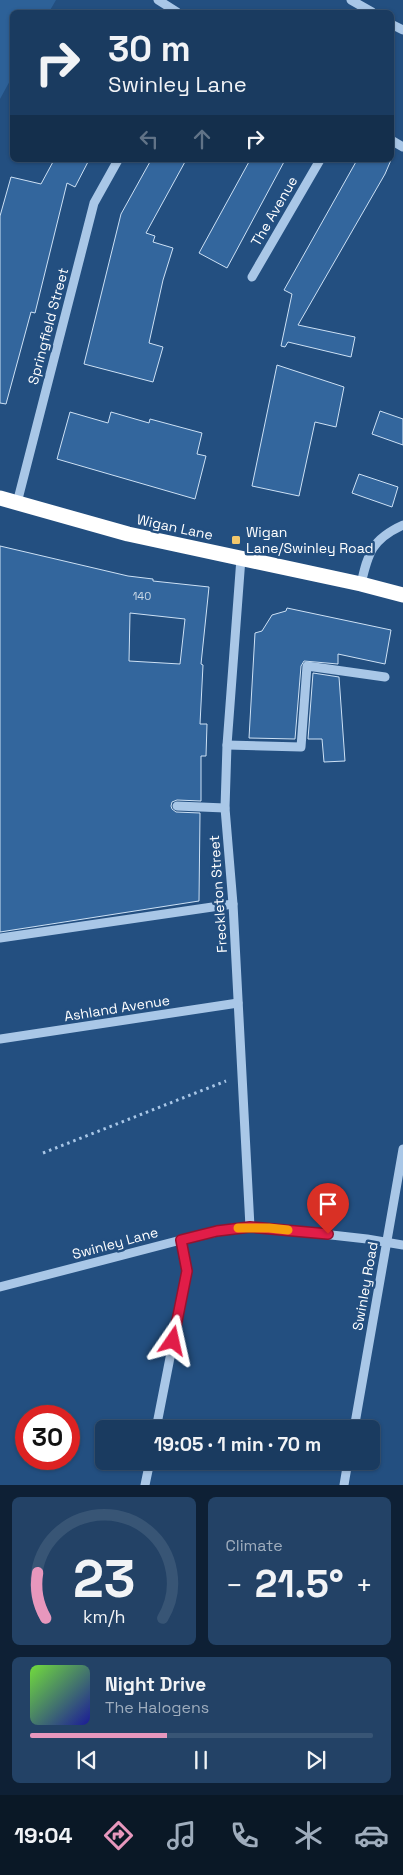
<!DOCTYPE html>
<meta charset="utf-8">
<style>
body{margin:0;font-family:"Space Grotesk",sans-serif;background:#234266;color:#f1f3f6;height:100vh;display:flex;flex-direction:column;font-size:19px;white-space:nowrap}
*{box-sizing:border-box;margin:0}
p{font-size:16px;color:#9fadbd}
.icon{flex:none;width:28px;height:28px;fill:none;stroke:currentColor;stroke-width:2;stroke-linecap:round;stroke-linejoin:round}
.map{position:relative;height:1485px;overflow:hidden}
.sheet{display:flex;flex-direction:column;gap:12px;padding:12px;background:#0e2035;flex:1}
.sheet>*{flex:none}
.banner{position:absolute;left:10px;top:10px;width:384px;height:152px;border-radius:8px;box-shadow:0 1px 4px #0004,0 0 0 1px #385575;background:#1a3b60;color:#f1f3f6;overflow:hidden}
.speed{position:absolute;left:15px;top:1405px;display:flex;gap:10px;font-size:25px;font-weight:700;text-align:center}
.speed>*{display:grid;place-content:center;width:65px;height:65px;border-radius:50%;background:#1a3b60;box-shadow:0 1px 4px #0004,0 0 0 1px #385575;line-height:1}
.speed .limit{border:8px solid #d22;background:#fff;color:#111}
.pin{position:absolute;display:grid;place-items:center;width:42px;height:42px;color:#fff;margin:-51px -21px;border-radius:50% 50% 50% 0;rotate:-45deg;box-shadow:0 0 5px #0007}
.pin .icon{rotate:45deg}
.me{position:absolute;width:55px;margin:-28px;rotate:11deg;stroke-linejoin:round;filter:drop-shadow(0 0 4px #0008)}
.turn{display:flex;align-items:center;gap:18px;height:105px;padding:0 15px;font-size:22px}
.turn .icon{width:65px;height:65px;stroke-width:2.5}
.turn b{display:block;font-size:35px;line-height:42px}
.lanes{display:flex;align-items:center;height:48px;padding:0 15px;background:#0003;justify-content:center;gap:25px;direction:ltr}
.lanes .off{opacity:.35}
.big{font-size:38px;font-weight:800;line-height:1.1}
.sheet .card{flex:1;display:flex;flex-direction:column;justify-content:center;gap:8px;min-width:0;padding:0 18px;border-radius:8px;background:#234266}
.sheet .dial{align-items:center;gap:0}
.dial svg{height:130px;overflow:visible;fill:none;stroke:#385575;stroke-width:7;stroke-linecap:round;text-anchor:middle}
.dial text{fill:#f1f3f6;stroke:none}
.song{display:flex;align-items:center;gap:15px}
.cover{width:60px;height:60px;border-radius:8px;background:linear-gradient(135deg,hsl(100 70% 55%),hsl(240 70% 35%))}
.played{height:5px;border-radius:2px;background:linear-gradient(90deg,#e797bd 40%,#385575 40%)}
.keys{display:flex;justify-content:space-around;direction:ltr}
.heat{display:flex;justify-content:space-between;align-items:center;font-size:28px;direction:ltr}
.sheet .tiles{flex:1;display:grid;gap:12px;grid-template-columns:1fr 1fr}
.card:last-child{grid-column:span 2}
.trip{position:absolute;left:95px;top:1420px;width:285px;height:50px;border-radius:8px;background:#1a3b60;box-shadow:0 1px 4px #0004,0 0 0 1px #385575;font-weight:800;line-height:50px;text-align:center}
.menu{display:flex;height:80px;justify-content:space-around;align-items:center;background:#0a1826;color:#9fadbd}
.menu .icon{width:35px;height:35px}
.menu .on{color:#e797bd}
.menu b{font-size:22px;color:#f1f3f6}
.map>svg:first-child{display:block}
</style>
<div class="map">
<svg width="403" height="1485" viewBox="0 0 403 1485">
<rect width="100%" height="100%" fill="#234f80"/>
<polygon fill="#2d6198" points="0,0 56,0 49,12 12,12 12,77 0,99"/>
<g fill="#33669d" stroke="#cde1f5" fill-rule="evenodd">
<polygon points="54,160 89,160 75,187 67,183 35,313 31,312 6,404 0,403 0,216 11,177 41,184"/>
<polygon points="151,160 186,160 146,233 155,236 153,242 173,248 163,280 149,343 163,347 153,382 84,364 121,214"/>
<polygon points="250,160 285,160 227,268 199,253"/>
<polygon points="357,160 391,160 385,174 298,325 355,337 351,357 288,342 285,347 281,346 292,294 284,290"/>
<polygon points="277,365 344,387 336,427 315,422 299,496 252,486"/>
<polygon points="380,411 403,419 403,445 372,434"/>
<polygon points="70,412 108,423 111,412 149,423 150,419 202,433 197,454 206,456 195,499 57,459"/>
<polygon points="359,474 398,487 392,507 352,493"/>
<path d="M0 546 128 576 153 579V581L209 587 201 664 203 665 200 724H207L206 756H201V801L177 800 172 802 171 806 172 809 176 812 200 813 199 901 0 932ZM130 613 185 619 180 664 129 661Z"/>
<polygon points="287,608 391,630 385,664 338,654 338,664 304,661 301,666 295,739 249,738 255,633 262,631 272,615 286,611"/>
<polygon points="313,673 339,677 345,761 324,762 322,739 308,739"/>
</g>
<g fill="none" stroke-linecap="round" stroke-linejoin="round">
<polyline stroke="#a9c7e7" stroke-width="3" stroke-dasharray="2.5 4" stroke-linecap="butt" points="43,1153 226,1081"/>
<g stroke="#a9c7e7" stroke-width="9">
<polyline points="158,0 177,12"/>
<polyline points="351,0 372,12"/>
<polyline points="391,24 403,30"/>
<polyline points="391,140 403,147"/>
<polyline points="252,277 320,160"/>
<polyline points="17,503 94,203 118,160"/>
<polyline points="241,558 227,745 225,808 233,904 250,1227"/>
<path d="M361 584C368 553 372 539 403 525"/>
<polyline points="227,745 301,747 307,666 385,677"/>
<polyline points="177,806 225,808"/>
<polyline points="0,938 233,904"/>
<polyline points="0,1039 238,1003"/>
<polyline points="0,1287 181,1240 234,1228 269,1228 367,1239 403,1245"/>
<polyline points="156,1429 187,1271 181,1240"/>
<polyline points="354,1429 403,1149"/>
<polyline points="145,1485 150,1461"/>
<polyline points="344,1485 348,1461"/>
</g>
<polyline stroke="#fff" stroke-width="15" points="0,498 128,534 361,584 403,595"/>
</g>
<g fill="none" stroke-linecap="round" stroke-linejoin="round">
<g stroke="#92132f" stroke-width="12">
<polyline id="route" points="173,1341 187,1271 181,1240 217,1231 250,1227 328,1234"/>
</g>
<use href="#route" stroke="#e11d48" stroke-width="9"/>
<polyline stroke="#f59e0b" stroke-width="9" points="238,1228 269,1228 288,1230"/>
</g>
<rect fill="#f2c76c" stroke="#234f80" stroke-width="2" x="231" y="535" width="10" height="10" rx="2.5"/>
<g text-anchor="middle" stroke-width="5" stroke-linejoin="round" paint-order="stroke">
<g font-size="11" fill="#ccd9e6">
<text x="142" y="600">140</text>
</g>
<g font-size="14" fill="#fff" stroke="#234f80">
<text transform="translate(274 211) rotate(-60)" y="5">The Avenue</text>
<text transform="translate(48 326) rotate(-75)" y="5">Springfield Street</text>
<text transform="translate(175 527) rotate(12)" y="5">Wigan Lane</text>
<text transform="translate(218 894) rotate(-94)" y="5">Freckleton Street</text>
<text transform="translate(117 1008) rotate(-9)" y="5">Ashland Avenue</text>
<text transform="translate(115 1243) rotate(-15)" y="5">Swinley Lane</text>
<text transform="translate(365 1286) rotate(-80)" y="5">Swinley Road</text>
</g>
<g font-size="14" fill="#fff" stroke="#234f80" text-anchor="start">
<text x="246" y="537">Wigan<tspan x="246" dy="16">Lane/Swinley Road</tspan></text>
</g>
</g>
</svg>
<div class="speed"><div class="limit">30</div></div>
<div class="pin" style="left:328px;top:1234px;background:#d93025"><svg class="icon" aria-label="arrive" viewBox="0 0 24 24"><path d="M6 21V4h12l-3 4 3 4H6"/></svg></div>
<svg class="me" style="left:173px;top:1341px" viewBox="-20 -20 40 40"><path d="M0-17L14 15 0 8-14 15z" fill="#e11d48" stroke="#fff" stroke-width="4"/></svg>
<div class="trip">19:05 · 1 min · 70 m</div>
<div class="banner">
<div class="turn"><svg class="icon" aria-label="right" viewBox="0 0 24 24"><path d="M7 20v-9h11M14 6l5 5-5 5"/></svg><div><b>30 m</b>Swinley Lane</div></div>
<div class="lanes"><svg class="icon off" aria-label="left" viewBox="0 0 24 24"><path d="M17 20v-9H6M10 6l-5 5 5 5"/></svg><svg class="icon off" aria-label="ahead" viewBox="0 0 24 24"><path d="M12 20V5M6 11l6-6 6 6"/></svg><svg class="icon" aria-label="right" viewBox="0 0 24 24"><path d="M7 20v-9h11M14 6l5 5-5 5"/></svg></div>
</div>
</div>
<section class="sheet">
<div class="tiles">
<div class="card dial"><svg viewBox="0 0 100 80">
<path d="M14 69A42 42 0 1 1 86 69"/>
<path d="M14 69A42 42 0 0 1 9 41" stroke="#e797bd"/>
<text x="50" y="56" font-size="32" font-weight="700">23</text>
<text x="50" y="72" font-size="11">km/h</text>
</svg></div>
<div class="card"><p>Climate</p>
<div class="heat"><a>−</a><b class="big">21.5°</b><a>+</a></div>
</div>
<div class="card">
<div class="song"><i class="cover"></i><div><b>Night Drive</b><p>The Halogens</p></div></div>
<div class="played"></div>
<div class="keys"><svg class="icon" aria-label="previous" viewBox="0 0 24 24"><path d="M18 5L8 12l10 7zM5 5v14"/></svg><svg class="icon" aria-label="pause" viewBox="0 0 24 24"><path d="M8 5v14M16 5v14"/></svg><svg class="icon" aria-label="next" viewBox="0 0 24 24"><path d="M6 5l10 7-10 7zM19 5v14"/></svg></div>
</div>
</div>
</section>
<nav class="menu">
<b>19:04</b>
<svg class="icon on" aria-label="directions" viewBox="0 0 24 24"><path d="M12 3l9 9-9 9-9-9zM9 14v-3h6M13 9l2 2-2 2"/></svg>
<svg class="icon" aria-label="music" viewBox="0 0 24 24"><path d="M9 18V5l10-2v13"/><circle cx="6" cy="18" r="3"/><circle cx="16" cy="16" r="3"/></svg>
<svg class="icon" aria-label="phone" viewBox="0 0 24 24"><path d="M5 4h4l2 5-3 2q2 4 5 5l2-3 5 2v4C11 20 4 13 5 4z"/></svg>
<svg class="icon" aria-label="climate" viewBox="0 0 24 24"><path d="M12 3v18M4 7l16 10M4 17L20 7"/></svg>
<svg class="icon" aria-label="car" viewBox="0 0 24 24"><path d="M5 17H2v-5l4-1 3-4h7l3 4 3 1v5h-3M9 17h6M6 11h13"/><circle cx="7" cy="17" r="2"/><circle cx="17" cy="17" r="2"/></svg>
</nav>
